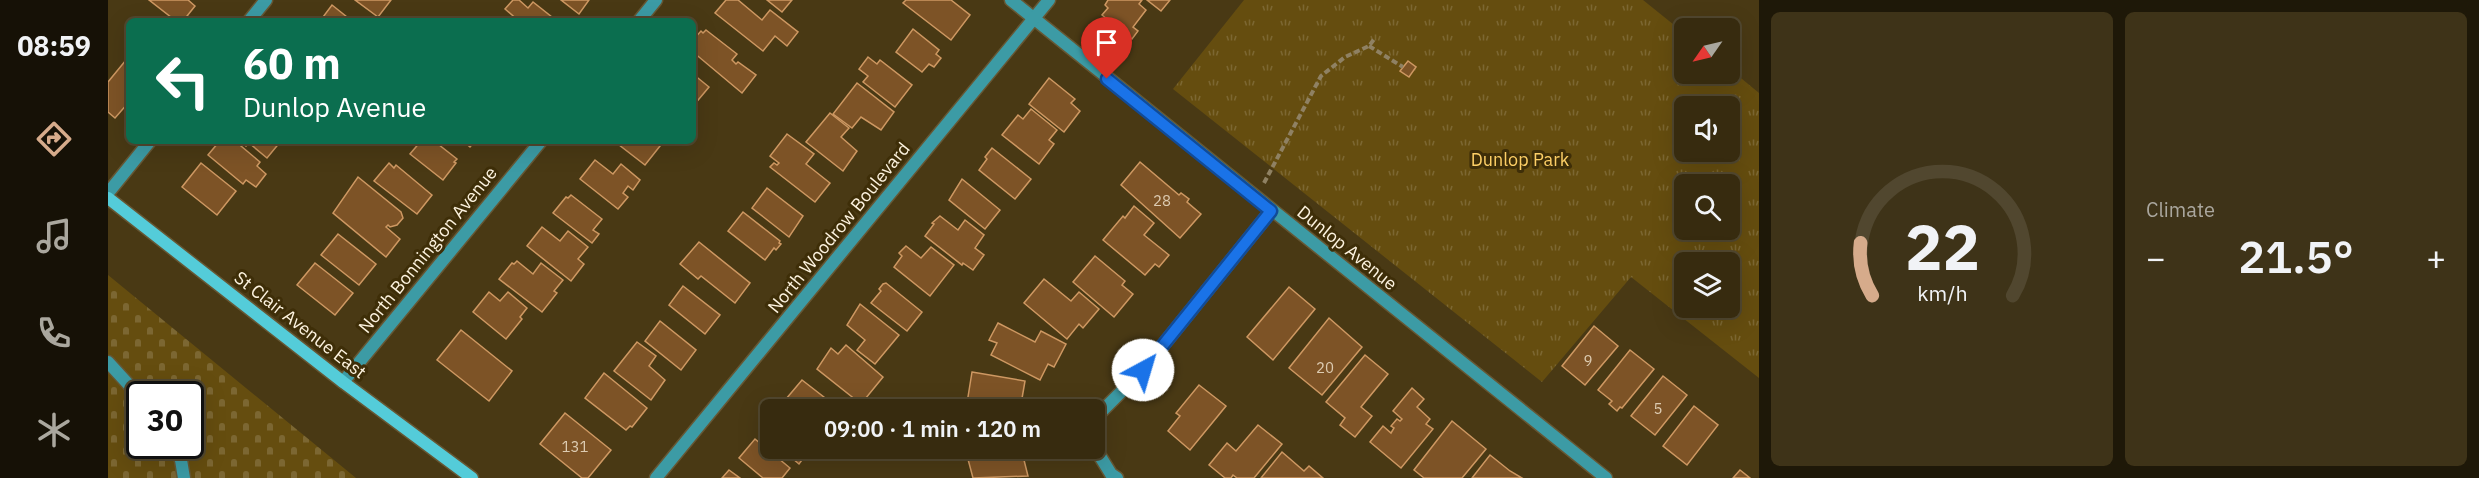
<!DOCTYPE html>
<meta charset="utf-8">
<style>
body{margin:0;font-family:"IBM Plex Sans",sans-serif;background:#3e3318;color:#f1f3f6;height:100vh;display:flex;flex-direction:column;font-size:22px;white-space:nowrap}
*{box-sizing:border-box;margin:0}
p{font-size:20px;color:#aaa79e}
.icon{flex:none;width:33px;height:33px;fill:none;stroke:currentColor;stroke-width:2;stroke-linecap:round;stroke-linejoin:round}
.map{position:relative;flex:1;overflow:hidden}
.side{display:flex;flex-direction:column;gap:12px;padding:12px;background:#1e1808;width:720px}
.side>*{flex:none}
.guide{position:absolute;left:18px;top:18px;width:570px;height:126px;border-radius:9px;box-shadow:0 6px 24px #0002,0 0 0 2px #51472f;background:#0b6e4f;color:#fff;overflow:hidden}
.needle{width:39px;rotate:236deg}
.tools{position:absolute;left:1566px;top:18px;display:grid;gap:12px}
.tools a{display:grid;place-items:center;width:66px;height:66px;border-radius:9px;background:#372b0f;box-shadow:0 6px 24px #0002,0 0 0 2px #51472f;font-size:30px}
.speed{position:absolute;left:18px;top:381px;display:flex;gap:12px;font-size:30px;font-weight:700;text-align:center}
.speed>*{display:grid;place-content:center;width:78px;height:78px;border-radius:50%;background:#372b0f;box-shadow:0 6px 24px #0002,0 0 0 2px #51472f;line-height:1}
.speed .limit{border:3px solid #111;border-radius:9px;background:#fff;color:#111}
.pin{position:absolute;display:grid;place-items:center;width:51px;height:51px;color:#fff;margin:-62px -26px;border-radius:50% 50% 50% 0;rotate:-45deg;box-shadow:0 0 6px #0007}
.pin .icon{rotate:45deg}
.me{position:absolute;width:66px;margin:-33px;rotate:39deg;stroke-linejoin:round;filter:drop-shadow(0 0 4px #0008)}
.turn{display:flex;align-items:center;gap:21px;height:126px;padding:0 18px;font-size:27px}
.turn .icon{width:78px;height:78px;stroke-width:2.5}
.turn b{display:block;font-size:42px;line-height:51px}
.big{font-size:45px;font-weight:600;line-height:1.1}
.side .widget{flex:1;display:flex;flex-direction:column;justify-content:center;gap:9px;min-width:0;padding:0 21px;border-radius:9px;background:#3e3318}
.side .dial{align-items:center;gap:0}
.dial svg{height:156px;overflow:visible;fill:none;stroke:#51472f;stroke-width:7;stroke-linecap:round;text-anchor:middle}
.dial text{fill:#f1f3f6;stroke:none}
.heat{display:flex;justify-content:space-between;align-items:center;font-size:33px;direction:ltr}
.side .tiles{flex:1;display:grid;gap:12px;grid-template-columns:repeat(2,1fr)}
.trip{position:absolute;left:652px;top:399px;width:345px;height:60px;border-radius:9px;background:#372b0f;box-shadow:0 6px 24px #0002,0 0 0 2px #51472f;font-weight:600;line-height:60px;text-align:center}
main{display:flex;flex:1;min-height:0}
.dock{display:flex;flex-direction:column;width:108px;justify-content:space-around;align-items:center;background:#161106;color:#aaa79e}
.dock .icon{width:42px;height:42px}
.dock .selected{color:#d6ab8b}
.dock b{font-size:27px;color:#f1f3f6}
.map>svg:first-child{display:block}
</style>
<main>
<nav class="dock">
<b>08:59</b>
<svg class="icon selected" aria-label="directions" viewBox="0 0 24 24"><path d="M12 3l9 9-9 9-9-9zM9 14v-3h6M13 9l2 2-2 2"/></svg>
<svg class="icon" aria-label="music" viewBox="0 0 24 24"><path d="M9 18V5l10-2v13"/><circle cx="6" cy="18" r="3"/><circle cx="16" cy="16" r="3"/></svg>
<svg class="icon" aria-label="phone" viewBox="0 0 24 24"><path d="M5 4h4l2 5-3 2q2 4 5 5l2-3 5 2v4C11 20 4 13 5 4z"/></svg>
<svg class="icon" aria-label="climate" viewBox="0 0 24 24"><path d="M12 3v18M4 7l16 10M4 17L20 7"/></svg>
</nav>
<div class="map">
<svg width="1651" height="478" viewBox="0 0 1651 478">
<defs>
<pattern id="cemetery-stones" width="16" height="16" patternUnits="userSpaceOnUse" patternTransform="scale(1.5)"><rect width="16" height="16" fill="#654d0f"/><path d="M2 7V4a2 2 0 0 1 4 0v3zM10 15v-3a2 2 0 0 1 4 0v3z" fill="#7c6732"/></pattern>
<pattern id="park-tufts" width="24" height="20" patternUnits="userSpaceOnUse" patternTransform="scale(1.5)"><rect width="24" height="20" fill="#654d0f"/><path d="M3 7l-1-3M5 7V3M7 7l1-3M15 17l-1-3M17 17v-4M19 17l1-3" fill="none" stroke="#7c6732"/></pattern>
</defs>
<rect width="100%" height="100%" fill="#493914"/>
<path fill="url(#cemetery-stones)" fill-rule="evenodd" d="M0 275 248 478H0ZM32 394H82V446H32Z"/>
<path fill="url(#park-tufts)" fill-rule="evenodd" d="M1136 0H1535L1576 33V74H1622V69L1651 93V378L1523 277 1434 382 1065 89ZM1576 106H1622V152H1576ZM1576 184H1622V230H1576ZM1576 262H1622V308H1576Z"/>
<g fill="#7d5326" stroke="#ce9862" stroke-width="1.5">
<polygon points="41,0 80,0 87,6 79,16 81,17 79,21 68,21"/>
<polygon points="247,0 283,0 270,17"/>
<polygon points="405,0 411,0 420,8 425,2 449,21 411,21 397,9"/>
<polygon points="453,0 481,0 471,14"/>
<polygon points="618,0 630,0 654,20 662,10 690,32 679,46 667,36 655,51 607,13"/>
<polygon points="659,0 684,0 674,12"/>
<polygon points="798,0 843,0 862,15 843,40 795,3"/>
<polygon points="1000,0 1034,0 1031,4 1038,10 1025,27 1030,31 1024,39 994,15 1000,8 997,5"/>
<polygon points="1039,0 1062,0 1053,11"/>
<polygon points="224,5 244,21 212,21"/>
<polygon points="805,29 831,50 828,54 833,58 826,67 821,64 814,72 788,52"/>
<polygon points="598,30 629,54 624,60 628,64 630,62 648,75 634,93 585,52 585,40 593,31 595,33"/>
<polygon points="760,57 769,64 772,60 804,85 787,107 755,82 760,76 751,69"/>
<polygon points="18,60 21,62 21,102 7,118 0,112 0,82"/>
<polygon points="1300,61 1308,67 1301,77 1292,71"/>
<polygon points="585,74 601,87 586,105 585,105"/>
<polygon points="941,78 967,99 963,103 972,111 956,132 921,104"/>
<polygon points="749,83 786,112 773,130 753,117 744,128 725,114"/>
<polygon points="923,109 949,130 941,140 946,144 931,164 894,135 910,115 915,119"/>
<polygon points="722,113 741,128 733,137 749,151 735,171 698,142"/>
<polygon points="679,134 706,154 698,164 722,183 707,202 662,167 666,163 669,165 671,163 662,156"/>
<polygon points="108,141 127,141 152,162 149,166 158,174 148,187 138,180 135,184 100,155 110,143"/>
<polygon points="132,141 173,141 159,158 141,143 138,146"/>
<polygon points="313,141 326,141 349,159 346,162 348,163 335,180 302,154"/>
<polygon points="355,141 367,141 362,147"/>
<polygon points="506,141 546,141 552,146 537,165"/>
<polygon points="884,148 923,179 907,199 871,170 879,159 877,157"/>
<polygon points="487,160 505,174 513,164 532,180 525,190 520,186 515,193 520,197 510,209 472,179"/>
<polygon points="1032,162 1071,195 1073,193 1081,199 1079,202 1093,214 1072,238 1013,185"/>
<polygon points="93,163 128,191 109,215 74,187"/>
<polygon points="281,163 286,168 288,165 324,195 309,214 266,181"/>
<polygon points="250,177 293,212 295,218 289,225 282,227 280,225 278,227 292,239 278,257 225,213"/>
<polygon points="854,179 892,210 877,229 841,200"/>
<polygon points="659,188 695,216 681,237 644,208"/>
<polygon points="463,195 494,219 485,230 491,234 484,243 445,213 458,197 460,198"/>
<polygon points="1026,206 1046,223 1036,235 1061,255 1051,267 1047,264 1037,275 995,240 1015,216 1017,218"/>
<polygon points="635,212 672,241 671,243 673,244 668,250 666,248 657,260 620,231"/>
<polygon points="832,216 850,230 857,220 876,235 867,248 876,255 865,270 855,263 854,265 817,236 826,224 824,223"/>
<polygon points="434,227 452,241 460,231 480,247 470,259 476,264 463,281 419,246"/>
<polygon points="230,234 268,264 251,285 213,255"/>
<polygon points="591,242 642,283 627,303 593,276 590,279 572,264"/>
<polygon points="798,246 813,258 823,247 846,265 822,296 786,267 794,256 791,253"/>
<polygon points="987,256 1017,281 1014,285 1025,294 1006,317 965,282"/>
<polygon points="409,261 425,274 433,263 455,280 446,291 449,293 434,312 391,279 404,263 406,264"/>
<polygon points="207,263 245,293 227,315 189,285"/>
<polygon points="936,279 963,301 971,292 991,309 975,328 971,324 959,339 916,303"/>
<polygon points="778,283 814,312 799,331 763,303 773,291 771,289 775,284"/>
<polygon points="575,286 612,315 597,334 561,305"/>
<polygon points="1181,287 1207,309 1165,360 1139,337"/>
<polygon points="381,292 392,301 400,292 419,308 412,317 414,319 398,339 365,312"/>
<polygon points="752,304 791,335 767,364 749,350 757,340 739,325"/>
<polygon points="1221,318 1254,347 1214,395 1181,368"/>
<polygon points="552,321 588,350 573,370 537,341"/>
<polygon points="890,323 927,342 933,331 958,344 946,367 940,364 932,380 883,355 889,343 881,340"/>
<polygon points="1486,326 1510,346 1477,385 1454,366"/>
<polygon points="353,330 404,371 381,401 329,360"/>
<polygon points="529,342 548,356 541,366 557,380 543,400 506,371"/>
<polygon points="738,345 775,377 753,404 709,369 723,348 730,354"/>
<polygon points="1522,350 1546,369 1514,408 1512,407 1509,411 1501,404 1504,401 1490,390"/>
<polygon points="1257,355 1280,374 1253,407 1264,416 1247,437 1232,425 1237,418 1218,402"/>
<polygon points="864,372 917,381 912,410 896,407 895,410 850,410 852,401 859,403"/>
<polygon points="496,373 539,408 524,427 522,426 518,430 477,398"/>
<polygon points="1555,376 1579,395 1547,435 1523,416"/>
<polygon points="694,380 730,408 729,410 691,410 678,399"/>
<polygon points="1091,385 1118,406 1082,450 1060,431 1072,416 1068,413"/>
<polygon points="1304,388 1316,399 1309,407 1322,419 1318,424 1325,429 1293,468 1262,442 1275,426 1283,433 1286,428 1283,426 1289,419 1292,421 1294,419 1285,411"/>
<polygon points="1586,406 1610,425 1579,465 1555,446"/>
<polygon points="457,413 503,450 480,478 474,478 432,444"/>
<polygon points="1344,421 1378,449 1354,478 1316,478 1306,470"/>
<polygon points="663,424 663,441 654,435"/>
<polygon points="1150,425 1174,444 1146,478 1129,478 1125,475 1123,478 1117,478 1101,465 1119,443 1128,451"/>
<polygon points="647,439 682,468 674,478 655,478 631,458"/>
<polygon points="672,448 703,448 691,464"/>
<polygon points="857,448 895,448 896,452 913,448 920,476 865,478"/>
<polygon points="1174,452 1196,471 1201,466 1215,478 1153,478"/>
<polygon points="1382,455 1402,471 1414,478 1364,478"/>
<polygon points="621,470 632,478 614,478"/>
<polygon points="1632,470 1642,478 1625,478"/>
</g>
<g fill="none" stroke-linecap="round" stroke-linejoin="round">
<g stroke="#665734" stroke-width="15">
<g id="service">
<polyline points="0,362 32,397"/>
<polyline points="66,446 73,460 76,478"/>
</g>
</g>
<g stroke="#665734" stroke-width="15">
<g id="minor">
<polyline points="903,0 1498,478"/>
<polyline points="141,21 158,0"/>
<polyline points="531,21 548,0"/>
<polyline points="0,193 42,141"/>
<polyline points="235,382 433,141"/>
<polyline points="987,418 1035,370 1163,211"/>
<polyline points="987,448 1003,474 1009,478"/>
<polyline points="548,478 941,0"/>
</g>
</g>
<g stroke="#665734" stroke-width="15">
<polyline id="secondary" points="0,198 235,382 364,478"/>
</g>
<g stroke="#8f8163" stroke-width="4" stroke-dasharray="6 3" stroke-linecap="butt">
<polyline points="1261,46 1295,67"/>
<polyline points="1156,183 1213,76 1237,57 1261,46 1267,38"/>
</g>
<use href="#service" stroke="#3c9ba5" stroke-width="12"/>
<use href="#minor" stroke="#3c9ba5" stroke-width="12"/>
<use href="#secondary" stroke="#54ccd9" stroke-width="12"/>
</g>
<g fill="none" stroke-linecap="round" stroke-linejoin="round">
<g stroke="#114b97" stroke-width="15">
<polyline id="route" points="999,79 1163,211 1035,370"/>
</g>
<use href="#route" stroke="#1a73e8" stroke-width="10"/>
</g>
<g text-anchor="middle" stroke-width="6" stroke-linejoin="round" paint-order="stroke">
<g font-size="15" fill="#ddcbb1">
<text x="1054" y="206">28</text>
<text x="1480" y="366">9</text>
<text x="1217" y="373">20</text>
<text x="1550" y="414">5</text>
<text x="467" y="452">131</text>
</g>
<g font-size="18" fill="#fdcf66" stroke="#3e2e08">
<text x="1412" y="166">Dunlop Park</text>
</g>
<g font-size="18" fill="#fdf3df" stroke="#3e2e08">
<text transform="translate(731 228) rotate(-51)" y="6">North Woodrow Boulevard</text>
<text transform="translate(1239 248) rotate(39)" y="6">Dunlop Avenue</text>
<text transform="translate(320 250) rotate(-51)" y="6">North Bonnington Avenue</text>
<text transform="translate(192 325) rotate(38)" y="6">St Clair Avenue East</text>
</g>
</g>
</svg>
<div class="tools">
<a><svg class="needle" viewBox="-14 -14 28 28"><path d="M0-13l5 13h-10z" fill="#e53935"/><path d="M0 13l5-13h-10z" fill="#aaa79e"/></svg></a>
<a><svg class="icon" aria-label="sound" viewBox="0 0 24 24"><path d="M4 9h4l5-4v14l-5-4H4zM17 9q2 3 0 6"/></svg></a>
<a><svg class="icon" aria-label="search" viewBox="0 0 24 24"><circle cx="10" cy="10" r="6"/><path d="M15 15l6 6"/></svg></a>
<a><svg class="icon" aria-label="layers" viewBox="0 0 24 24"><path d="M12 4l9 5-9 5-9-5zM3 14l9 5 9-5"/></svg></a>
</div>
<div class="speed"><div class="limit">30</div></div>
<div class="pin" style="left:999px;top:79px;background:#d93025"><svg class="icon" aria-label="arrive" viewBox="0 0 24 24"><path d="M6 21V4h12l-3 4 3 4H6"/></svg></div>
<svg class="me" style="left:1035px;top:370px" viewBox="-20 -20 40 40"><circle r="19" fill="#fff"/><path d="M0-13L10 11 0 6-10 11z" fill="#1a73e8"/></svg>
<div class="trip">09:00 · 1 min · 120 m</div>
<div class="guide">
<div class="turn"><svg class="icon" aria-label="left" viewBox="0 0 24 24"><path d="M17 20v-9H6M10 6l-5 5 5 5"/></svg><div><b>60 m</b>Dunlop Avenue</div></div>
</div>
</div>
<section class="side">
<div class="tiles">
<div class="widget dial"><svg viewBox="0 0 100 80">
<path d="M14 69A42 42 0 1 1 86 69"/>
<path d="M14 69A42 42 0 0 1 8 42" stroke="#d6ab8b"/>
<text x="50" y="56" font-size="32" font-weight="700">22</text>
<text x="50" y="72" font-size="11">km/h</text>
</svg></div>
<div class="widget"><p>Climate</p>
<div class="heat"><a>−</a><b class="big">21.5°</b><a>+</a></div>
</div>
</div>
</section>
</main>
